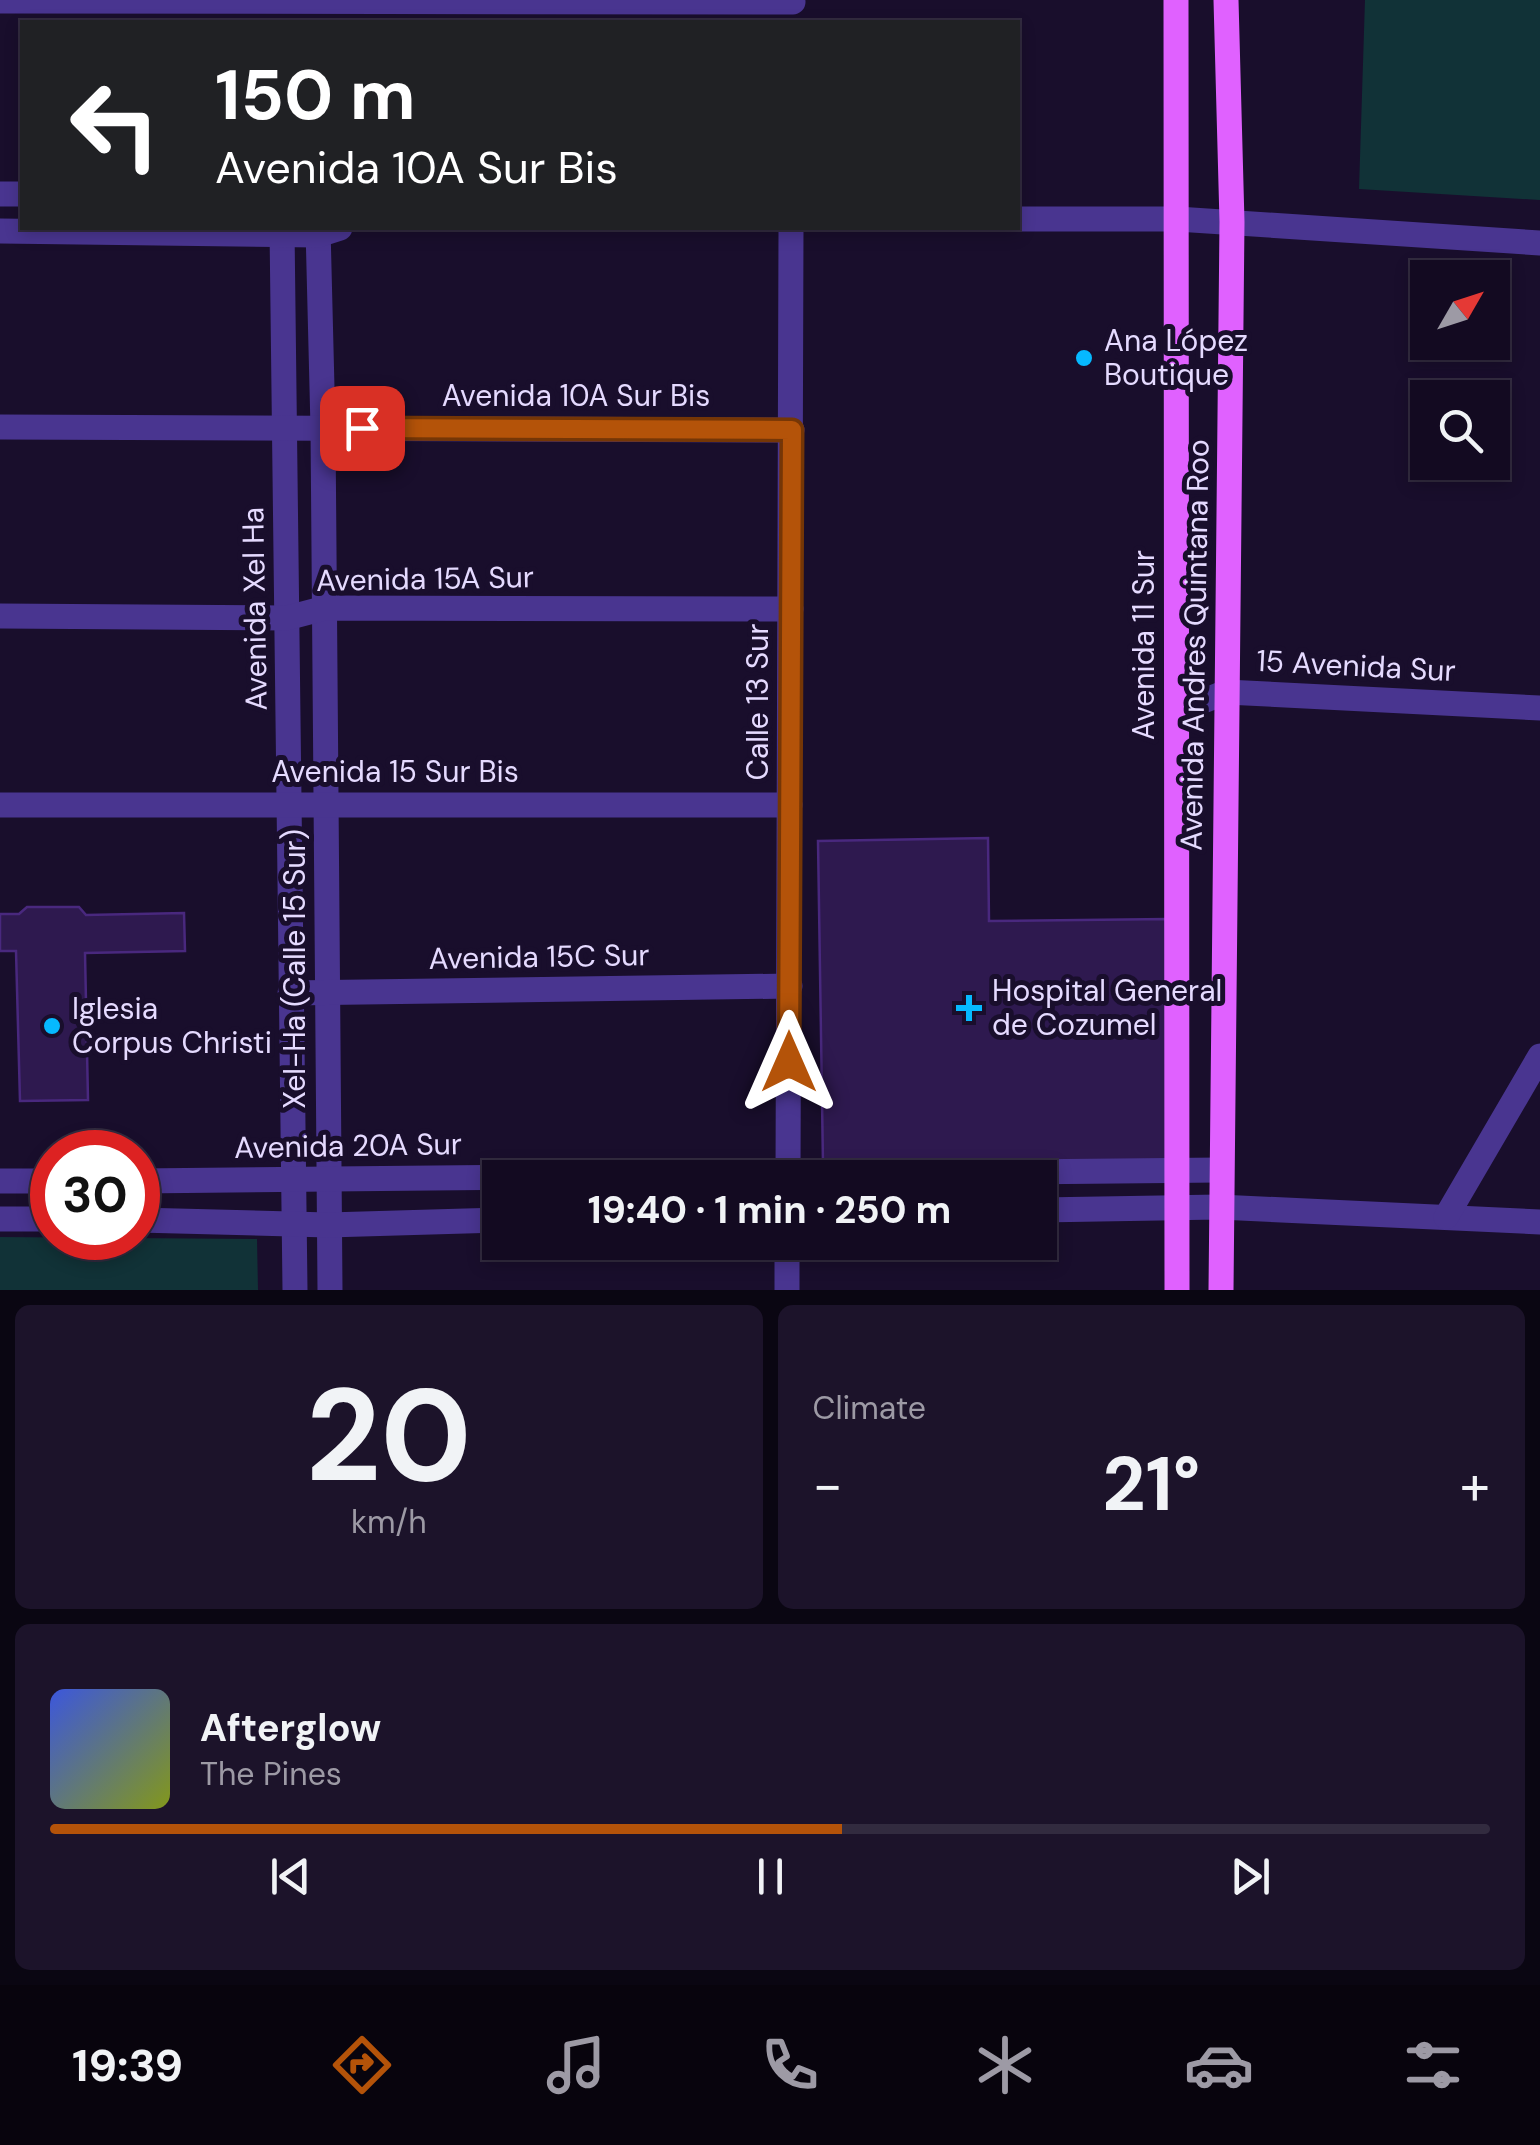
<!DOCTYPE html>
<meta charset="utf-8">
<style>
body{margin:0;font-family:"DM Sans",sans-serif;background:#1c132a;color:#f1f3f6;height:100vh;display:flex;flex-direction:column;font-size:38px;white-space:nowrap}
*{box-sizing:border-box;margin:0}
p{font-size:32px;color:#9d9aa5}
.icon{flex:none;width:55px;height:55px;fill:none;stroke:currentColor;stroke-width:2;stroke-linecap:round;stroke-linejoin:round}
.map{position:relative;height:1290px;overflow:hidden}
.sheet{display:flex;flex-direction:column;gap:15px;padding:15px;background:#0a0612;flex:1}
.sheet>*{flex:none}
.guide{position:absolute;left:20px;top:20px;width:1000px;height:210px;border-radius:0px;box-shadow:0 5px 15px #0003,0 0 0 2px #322b3f;background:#202124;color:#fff;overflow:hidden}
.needle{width:65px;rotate:51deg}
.buttons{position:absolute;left:1410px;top:260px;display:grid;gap:20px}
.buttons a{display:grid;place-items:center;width:100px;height:100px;border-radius:0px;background:#130a21;box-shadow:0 5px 15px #0003,0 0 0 2px #322b3f;font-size:50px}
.speed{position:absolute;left:30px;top:1130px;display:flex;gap:20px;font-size:50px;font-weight:700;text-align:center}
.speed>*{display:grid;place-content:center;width:130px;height:130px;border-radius:50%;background:#130a21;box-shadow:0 5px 15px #0003,0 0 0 2px #322b3f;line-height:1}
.speed .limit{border:15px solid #d22;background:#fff;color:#111}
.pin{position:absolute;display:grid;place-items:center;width:85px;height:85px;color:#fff;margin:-42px;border-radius:20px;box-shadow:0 5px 15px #0006}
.me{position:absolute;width:110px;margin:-55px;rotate:0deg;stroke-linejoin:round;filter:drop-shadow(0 0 8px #0008)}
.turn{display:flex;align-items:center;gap:35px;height:210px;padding:0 30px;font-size:45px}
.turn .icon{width:130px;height:130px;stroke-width:2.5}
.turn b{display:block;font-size:70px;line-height:85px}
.big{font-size:75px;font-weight:700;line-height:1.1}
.sheet .card{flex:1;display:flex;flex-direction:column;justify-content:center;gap:15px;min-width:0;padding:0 35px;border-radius:15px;background:#1c132a}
.sheet .dial{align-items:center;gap:0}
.dial b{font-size:130px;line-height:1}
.song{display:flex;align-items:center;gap:30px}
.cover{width:120px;height:120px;border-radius:15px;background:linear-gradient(135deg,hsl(230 70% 55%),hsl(70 70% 35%))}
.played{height:10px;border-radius:5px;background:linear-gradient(90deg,#b45309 55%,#322b3f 55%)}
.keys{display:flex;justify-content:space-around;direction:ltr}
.heat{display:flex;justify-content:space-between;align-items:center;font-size:55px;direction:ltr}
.sheet .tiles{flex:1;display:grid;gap:15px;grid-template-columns:1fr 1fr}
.card:last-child{grid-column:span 2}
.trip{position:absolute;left:482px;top:1160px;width:575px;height:100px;border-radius:0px;background:#130a21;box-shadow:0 5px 15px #0003,0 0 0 2px #322b3f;font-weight:700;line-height:100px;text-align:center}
.tab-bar{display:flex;height:160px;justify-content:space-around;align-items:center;background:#08040d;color:#9d9aa5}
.tab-bar .icon{width:70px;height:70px}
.tab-bar .on{color:#b45309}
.tab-bar b{font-size:45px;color:#f1f3f6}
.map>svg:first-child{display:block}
</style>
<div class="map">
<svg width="1540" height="1290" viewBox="0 0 1540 1290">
<rect width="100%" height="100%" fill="#190e2c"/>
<g fill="#113237">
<polygon points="1365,0 1540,0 1540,200 1359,189"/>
<polygon points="0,1237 257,1239 258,1290 0,1290"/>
</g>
<g fill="#2e194f" stroke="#49287e" stroke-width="2.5">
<polygon points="988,838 989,921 1166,919 1171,1160 823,1164 818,841"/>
<polygon points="27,907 79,907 86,915 184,913 185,951 85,953 88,1100 20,1101 16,951 0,951 0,914 19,914"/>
</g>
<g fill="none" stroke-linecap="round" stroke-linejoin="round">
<g stroke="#493590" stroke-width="25">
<polyline points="0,1 793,2"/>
<polyline points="0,194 22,194"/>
<polyline points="1018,219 1177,219 1540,243"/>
<polyline points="282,228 295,1290"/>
<polyline points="318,228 323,428 330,1290"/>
<polyline points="0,231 318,235 340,228"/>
<polyline points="0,427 792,430"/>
<polyline points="0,616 287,618 325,608 791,609"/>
<polyline points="1177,720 1191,706 1226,692 1540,708"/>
<polyline points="0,805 790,805"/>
<polyline points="290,993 790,986"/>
<polyline points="788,1178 791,228"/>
<polyline points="0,1181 52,1181"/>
<polyline points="138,1181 1220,1170"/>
<polyline points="1040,1210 1219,1207 1540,1222"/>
<polyline points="1446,1217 1540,1056"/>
<polyline points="0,1219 52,1219"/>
<polyline points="138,1220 328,1225 500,1220"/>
<polyline points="787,1290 787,1242"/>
</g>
<g stroke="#e061ff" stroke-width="25">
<polyline points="1176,0 1177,1290"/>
<polyline points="1221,1290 1232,222 1226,0"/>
</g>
</g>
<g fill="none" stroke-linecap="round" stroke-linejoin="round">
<g stroke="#753606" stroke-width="25">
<polyline id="route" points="362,428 792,430 789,1062"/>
</g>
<use href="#route" stroke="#b45309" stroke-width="18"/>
</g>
<g fill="#06b9ff" stroke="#190e2c" stroke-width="4">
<circle cx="1084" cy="358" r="10"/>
<path d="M964 993h10v10h10v10h-10v10h-10v-10h-10v-10h10z"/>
<circle cx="52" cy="1026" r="10"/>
</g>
<g text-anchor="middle" stroke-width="10" stroke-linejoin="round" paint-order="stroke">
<g font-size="30" fill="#e5daff" stroke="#190e2c" text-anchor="start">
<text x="1104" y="351">Ana López<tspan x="1104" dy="34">Boutique</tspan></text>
<text x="992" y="1001">Hospital General<tspan x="992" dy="34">de Cozumel</tspan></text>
<text x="72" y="1019">Iglesia<tspan x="72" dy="34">Corpus Christi</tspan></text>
</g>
<g font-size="30" fill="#e5daff" stroke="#190e2c">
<text x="576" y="406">Avenida 10A Sur Bis</text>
<text transform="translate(425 579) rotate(-1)" y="10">Avenida 15A Sur</text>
<text transform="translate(255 609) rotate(-91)" y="10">Avenida Xel Ha</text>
<text transform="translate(1144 645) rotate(-90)" y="10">Avenida 11 Sur</text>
<text transform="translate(1195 645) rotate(-89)" y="10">Avenida Andres Quintana Roo</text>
<text transform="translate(1356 666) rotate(3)" y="10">15 Avenida Sur</text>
<text transform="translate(758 702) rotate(-90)" y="10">Calle 13 Sur</text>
<text x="395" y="782">Avenida 15 Sur Bis</text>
<text transform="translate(539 957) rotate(-1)" y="10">Avenida 15C Sur</text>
<text transform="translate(295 969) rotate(-90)" y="10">Xel-Ha (Calle 15 Sur)</text>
<text transform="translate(348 1146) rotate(-1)" y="10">Avenida 20A Sur</text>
</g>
</g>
</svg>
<div class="buttons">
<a><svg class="needle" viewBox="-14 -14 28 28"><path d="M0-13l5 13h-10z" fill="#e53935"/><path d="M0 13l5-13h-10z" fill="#9d9aa5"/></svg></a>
<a><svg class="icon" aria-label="search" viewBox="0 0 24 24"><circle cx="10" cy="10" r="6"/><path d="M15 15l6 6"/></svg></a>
</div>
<div class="speed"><div class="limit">30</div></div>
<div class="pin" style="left:362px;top:428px;background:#d93025"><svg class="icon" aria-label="arrive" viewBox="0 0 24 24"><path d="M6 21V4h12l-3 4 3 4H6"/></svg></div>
<svg class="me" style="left:789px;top:1062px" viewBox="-20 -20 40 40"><path d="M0-17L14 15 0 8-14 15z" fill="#b45309" stroke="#fff" stroke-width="4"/></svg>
<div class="trip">19:40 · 1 min · 250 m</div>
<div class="guide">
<div class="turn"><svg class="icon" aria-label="left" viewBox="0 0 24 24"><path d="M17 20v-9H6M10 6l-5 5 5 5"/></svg><div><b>150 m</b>Avenida 10A Sur Bis</div></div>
</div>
</div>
<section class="sheet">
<div class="tiles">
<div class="card dial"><b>20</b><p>km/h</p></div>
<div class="card"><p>Climate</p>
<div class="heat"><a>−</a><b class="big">21°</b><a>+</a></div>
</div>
<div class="card">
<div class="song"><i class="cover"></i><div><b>Afterglow</b><p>The Pines</p></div></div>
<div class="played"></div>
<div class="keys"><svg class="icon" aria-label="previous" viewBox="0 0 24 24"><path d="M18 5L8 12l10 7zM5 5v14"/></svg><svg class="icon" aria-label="pause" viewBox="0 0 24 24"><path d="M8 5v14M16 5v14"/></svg><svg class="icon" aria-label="next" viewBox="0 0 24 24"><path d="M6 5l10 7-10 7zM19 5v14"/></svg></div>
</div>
</div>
</section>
<nav class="tab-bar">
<b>19:39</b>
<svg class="icon on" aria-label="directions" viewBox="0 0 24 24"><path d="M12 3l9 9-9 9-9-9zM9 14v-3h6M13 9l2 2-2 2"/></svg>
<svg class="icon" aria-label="music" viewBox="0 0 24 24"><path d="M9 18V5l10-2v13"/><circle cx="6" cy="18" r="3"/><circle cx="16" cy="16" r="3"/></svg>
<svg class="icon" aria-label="phone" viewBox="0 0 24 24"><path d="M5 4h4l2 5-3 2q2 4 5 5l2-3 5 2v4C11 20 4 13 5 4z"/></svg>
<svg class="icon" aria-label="climate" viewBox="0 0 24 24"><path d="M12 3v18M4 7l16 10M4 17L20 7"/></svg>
<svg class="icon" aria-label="car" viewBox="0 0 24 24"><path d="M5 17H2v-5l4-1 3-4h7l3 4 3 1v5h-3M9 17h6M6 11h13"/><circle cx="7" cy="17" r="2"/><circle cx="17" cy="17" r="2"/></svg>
<svg class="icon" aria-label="filters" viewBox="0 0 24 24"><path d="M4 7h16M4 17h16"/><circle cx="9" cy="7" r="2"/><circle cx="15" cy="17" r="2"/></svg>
</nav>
